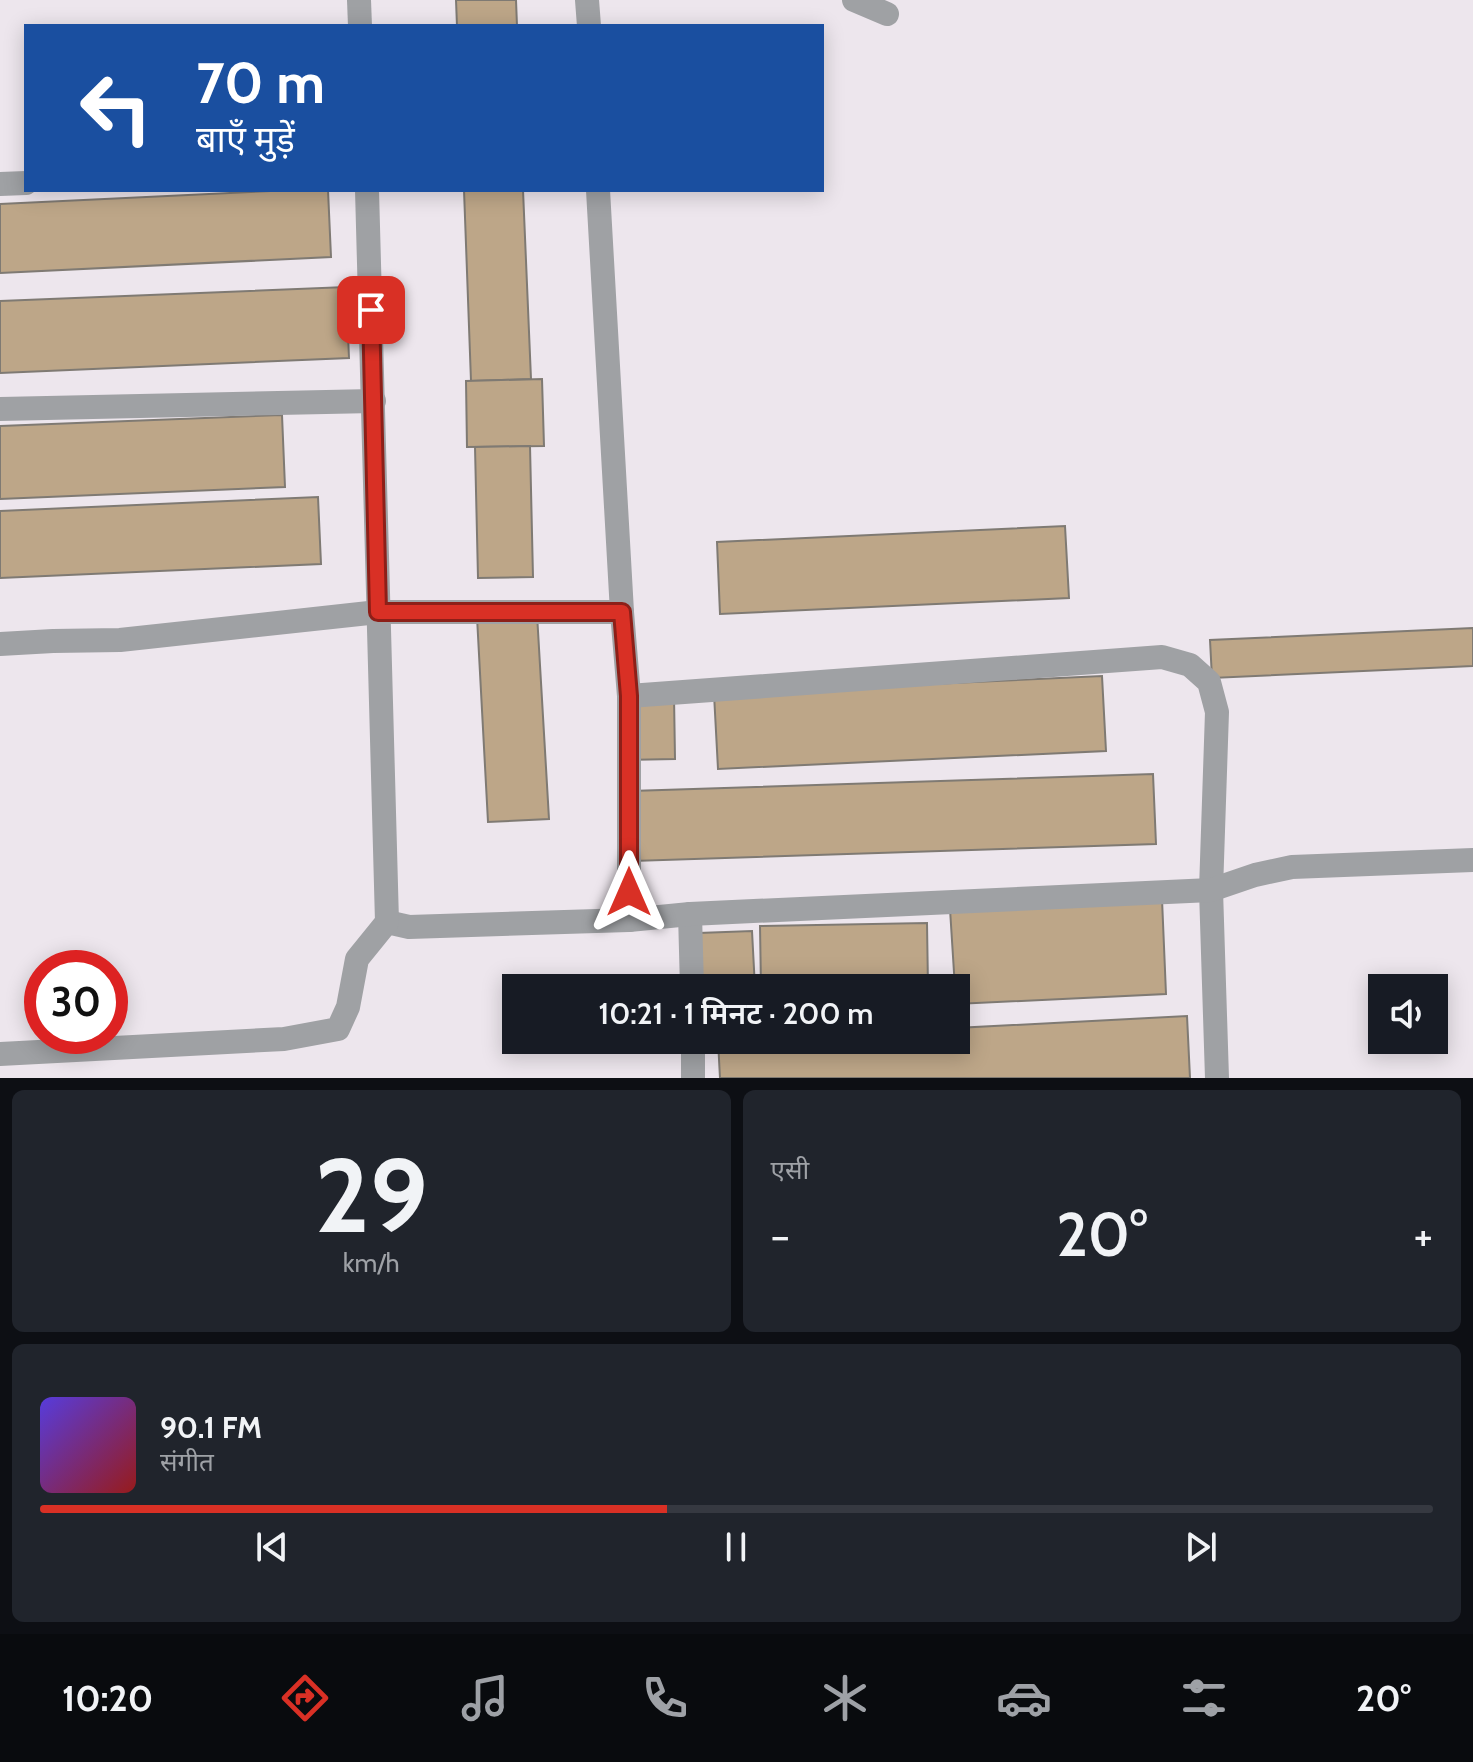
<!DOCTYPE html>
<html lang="hi">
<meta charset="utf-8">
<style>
body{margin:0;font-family:Cabin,"Noto Sans Devanagari",sans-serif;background:#20242c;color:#f1f3f6;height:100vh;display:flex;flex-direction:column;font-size:30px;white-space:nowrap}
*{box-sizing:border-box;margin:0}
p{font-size:26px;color:#9ea1a6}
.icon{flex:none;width:44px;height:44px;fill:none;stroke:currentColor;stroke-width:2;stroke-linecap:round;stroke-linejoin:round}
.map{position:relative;height:1078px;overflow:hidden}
.panel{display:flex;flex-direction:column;gap:12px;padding:12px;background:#0d0f14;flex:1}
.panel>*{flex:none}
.top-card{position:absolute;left:24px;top:24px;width:800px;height:168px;border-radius:0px;box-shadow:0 4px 20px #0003;background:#1a4fa0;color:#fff;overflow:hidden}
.controls{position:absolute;left:1368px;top:974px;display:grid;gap:16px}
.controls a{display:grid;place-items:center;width:80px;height:80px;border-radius:0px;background:#171b24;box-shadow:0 4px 20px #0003;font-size:40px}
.speed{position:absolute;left:24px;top:950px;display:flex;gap:16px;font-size:40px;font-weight:700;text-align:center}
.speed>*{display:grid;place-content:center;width:104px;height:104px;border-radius:50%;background:#171b24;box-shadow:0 4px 20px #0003;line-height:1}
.speed .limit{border:12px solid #d22;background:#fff;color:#111}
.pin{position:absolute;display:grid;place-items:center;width:68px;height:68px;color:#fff;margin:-34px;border-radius:16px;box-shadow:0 4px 12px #0006}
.me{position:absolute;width:88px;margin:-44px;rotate:0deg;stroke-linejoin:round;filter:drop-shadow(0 0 6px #0008)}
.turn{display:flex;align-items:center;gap:28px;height:168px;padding:0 40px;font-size:36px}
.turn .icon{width:104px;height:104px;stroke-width:2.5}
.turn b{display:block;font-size:56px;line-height:68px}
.big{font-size:60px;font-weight:600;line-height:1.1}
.panel .tile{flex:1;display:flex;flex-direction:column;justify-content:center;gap:12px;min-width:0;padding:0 28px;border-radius:12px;background:#20242c}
.panel .dial{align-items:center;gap:0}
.dial b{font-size:104px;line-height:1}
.song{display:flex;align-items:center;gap:24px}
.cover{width:96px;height:96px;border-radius:12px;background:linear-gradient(135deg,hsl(250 70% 55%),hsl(0 70% 35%))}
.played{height:8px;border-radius:4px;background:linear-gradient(90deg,#d93025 45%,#363941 45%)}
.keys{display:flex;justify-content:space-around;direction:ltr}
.heat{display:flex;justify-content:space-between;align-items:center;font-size:44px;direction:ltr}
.panel .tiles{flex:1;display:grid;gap:12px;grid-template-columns:1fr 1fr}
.tile:last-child{grid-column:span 2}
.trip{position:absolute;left:502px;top:974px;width:468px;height:80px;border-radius:0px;background:#171b24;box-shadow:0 4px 20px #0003;font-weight:600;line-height:80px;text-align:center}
.tabs{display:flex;height:128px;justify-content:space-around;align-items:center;background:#090b0e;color:#9ea1a6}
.tabs .icon{width:56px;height:56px}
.tabs .on{color:#d93025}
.tabs b{font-size:36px;color:#f1f3f6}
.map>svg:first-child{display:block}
</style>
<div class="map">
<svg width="1473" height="1078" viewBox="0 0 1473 1078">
<rect width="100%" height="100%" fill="#ede6ed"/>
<g fill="#bda688" stroke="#7f7a73" stroke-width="2">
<polygon points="456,0 516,0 517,26 457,26"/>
<polygon points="293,190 328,190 331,257 0,273 0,204"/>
<polygon points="464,190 523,190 531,379 471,381"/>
<polygon points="346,287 349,358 0,373 0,301"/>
<polygon points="542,379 544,446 467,447 466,381"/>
<polygon points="282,415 285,487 0,499 0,426"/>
<polygon points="530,446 533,577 478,578 475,447"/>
<polygon points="318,497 321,564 0,578 0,511"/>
<polygon points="1065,526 1069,598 720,614 717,542"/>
<polygon points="537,614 549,819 488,822 477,617"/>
<polygon points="1473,628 1473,666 1212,678 1210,640"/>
<polygon points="1102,676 1106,751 718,769 714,694"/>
<polygon points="674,696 675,759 624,760 622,698"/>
<polygon points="1153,774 1156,844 633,861 631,791"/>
<polygon points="1162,899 1166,994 956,1004 950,909"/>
<polygon points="927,923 928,988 761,988 760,926"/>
<polygon points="752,931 755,988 701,988 699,933"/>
<polygon points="1187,1016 1190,1078 720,1078 718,1040 956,1040 956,1028"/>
</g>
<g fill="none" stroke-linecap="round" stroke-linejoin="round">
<g stroke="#9fa1a4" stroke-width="24">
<polyline points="359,0 360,26"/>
<polyline points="587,0 589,26"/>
<polyline points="854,0 887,14"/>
<polyline points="0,184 26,183"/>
<polyline points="598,190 622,612 629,696 629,920"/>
<polyline points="0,409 374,401"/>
<polyline points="0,644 53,641 120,640 378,612 622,612"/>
<polyline points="629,696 1162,657 1190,665 1209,682 1217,712 1211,890 1217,1078"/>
<polyline points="690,914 692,988"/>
<polyline points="387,922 409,927 629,920 690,914 1211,890 1255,875 1292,867 1473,860"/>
<polyline points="693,1040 693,1078"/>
<polyline points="0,1054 284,1039 338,1029 348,1007 357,959 387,922 367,190"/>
</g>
</g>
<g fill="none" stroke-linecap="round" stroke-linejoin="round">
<g stroke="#8d1f18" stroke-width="20">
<polyline id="route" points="371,310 378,612 622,612 629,696 629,892"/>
</g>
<use href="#route" stroke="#d93025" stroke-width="14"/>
</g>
</svg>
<div class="controls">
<a><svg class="icon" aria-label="sound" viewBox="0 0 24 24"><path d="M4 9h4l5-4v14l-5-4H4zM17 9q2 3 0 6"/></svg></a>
</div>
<div class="speed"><div class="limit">30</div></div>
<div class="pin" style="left:371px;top:310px;background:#d93025"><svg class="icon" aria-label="arrive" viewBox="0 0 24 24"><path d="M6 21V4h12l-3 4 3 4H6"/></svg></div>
<svg class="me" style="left:629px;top:892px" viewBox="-20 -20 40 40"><path d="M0-17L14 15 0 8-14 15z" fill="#d93025" stroke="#fff" stroke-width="4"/></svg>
<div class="trip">10:21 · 1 मिनट · 200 m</div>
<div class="top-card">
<div class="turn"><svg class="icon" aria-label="left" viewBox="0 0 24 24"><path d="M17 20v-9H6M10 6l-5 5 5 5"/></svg><div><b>70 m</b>बाएँ मुड़ें</div></div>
</div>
</div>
<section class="panel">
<div class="tiles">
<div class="tile dial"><b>29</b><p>km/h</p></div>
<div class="tile"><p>एसी</p>
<div class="heat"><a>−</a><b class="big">20°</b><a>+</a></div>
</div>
<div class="tile">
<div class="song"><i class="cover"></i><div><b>90.1 FM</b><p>संगीत</p></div></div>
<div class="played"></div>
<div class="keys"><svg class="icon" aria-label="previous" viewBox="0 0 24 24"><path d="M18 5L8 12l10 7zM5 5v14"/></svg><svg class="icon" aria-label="pause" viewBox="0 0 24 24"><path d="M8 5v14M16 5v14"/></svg><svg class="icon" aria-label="next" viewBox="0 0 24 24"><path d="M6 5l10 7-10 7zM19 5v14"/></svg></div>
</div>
</div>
</section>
<nav class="tabs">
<b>10:20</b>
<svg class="icon on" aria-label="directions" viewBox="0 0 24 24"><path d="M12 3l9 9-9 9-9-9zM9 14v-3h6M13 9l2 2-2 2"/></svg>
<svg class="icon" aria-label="music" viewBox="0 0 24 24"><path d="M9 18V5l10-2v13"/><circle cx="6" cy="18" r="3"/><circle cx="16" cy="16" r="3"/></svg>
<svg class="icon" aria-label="phone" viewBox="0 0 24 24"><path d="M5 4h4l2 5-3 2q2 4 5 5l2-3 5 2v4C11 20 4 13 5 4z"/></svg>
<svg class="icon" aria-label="climate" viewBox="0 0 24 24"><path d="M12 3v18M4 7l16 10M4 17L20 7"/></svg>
<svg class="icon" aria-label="car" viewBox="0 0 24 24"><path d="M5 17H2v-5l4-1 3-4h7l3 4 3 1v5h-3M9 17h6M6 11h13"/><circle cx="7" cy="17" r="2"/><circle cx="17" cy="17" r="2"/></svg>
<svg class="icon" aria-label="filters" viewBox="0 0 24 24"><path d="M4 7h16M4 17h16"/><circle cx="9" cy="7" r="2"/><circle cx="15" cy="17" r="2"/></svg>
<b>20°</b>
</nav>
